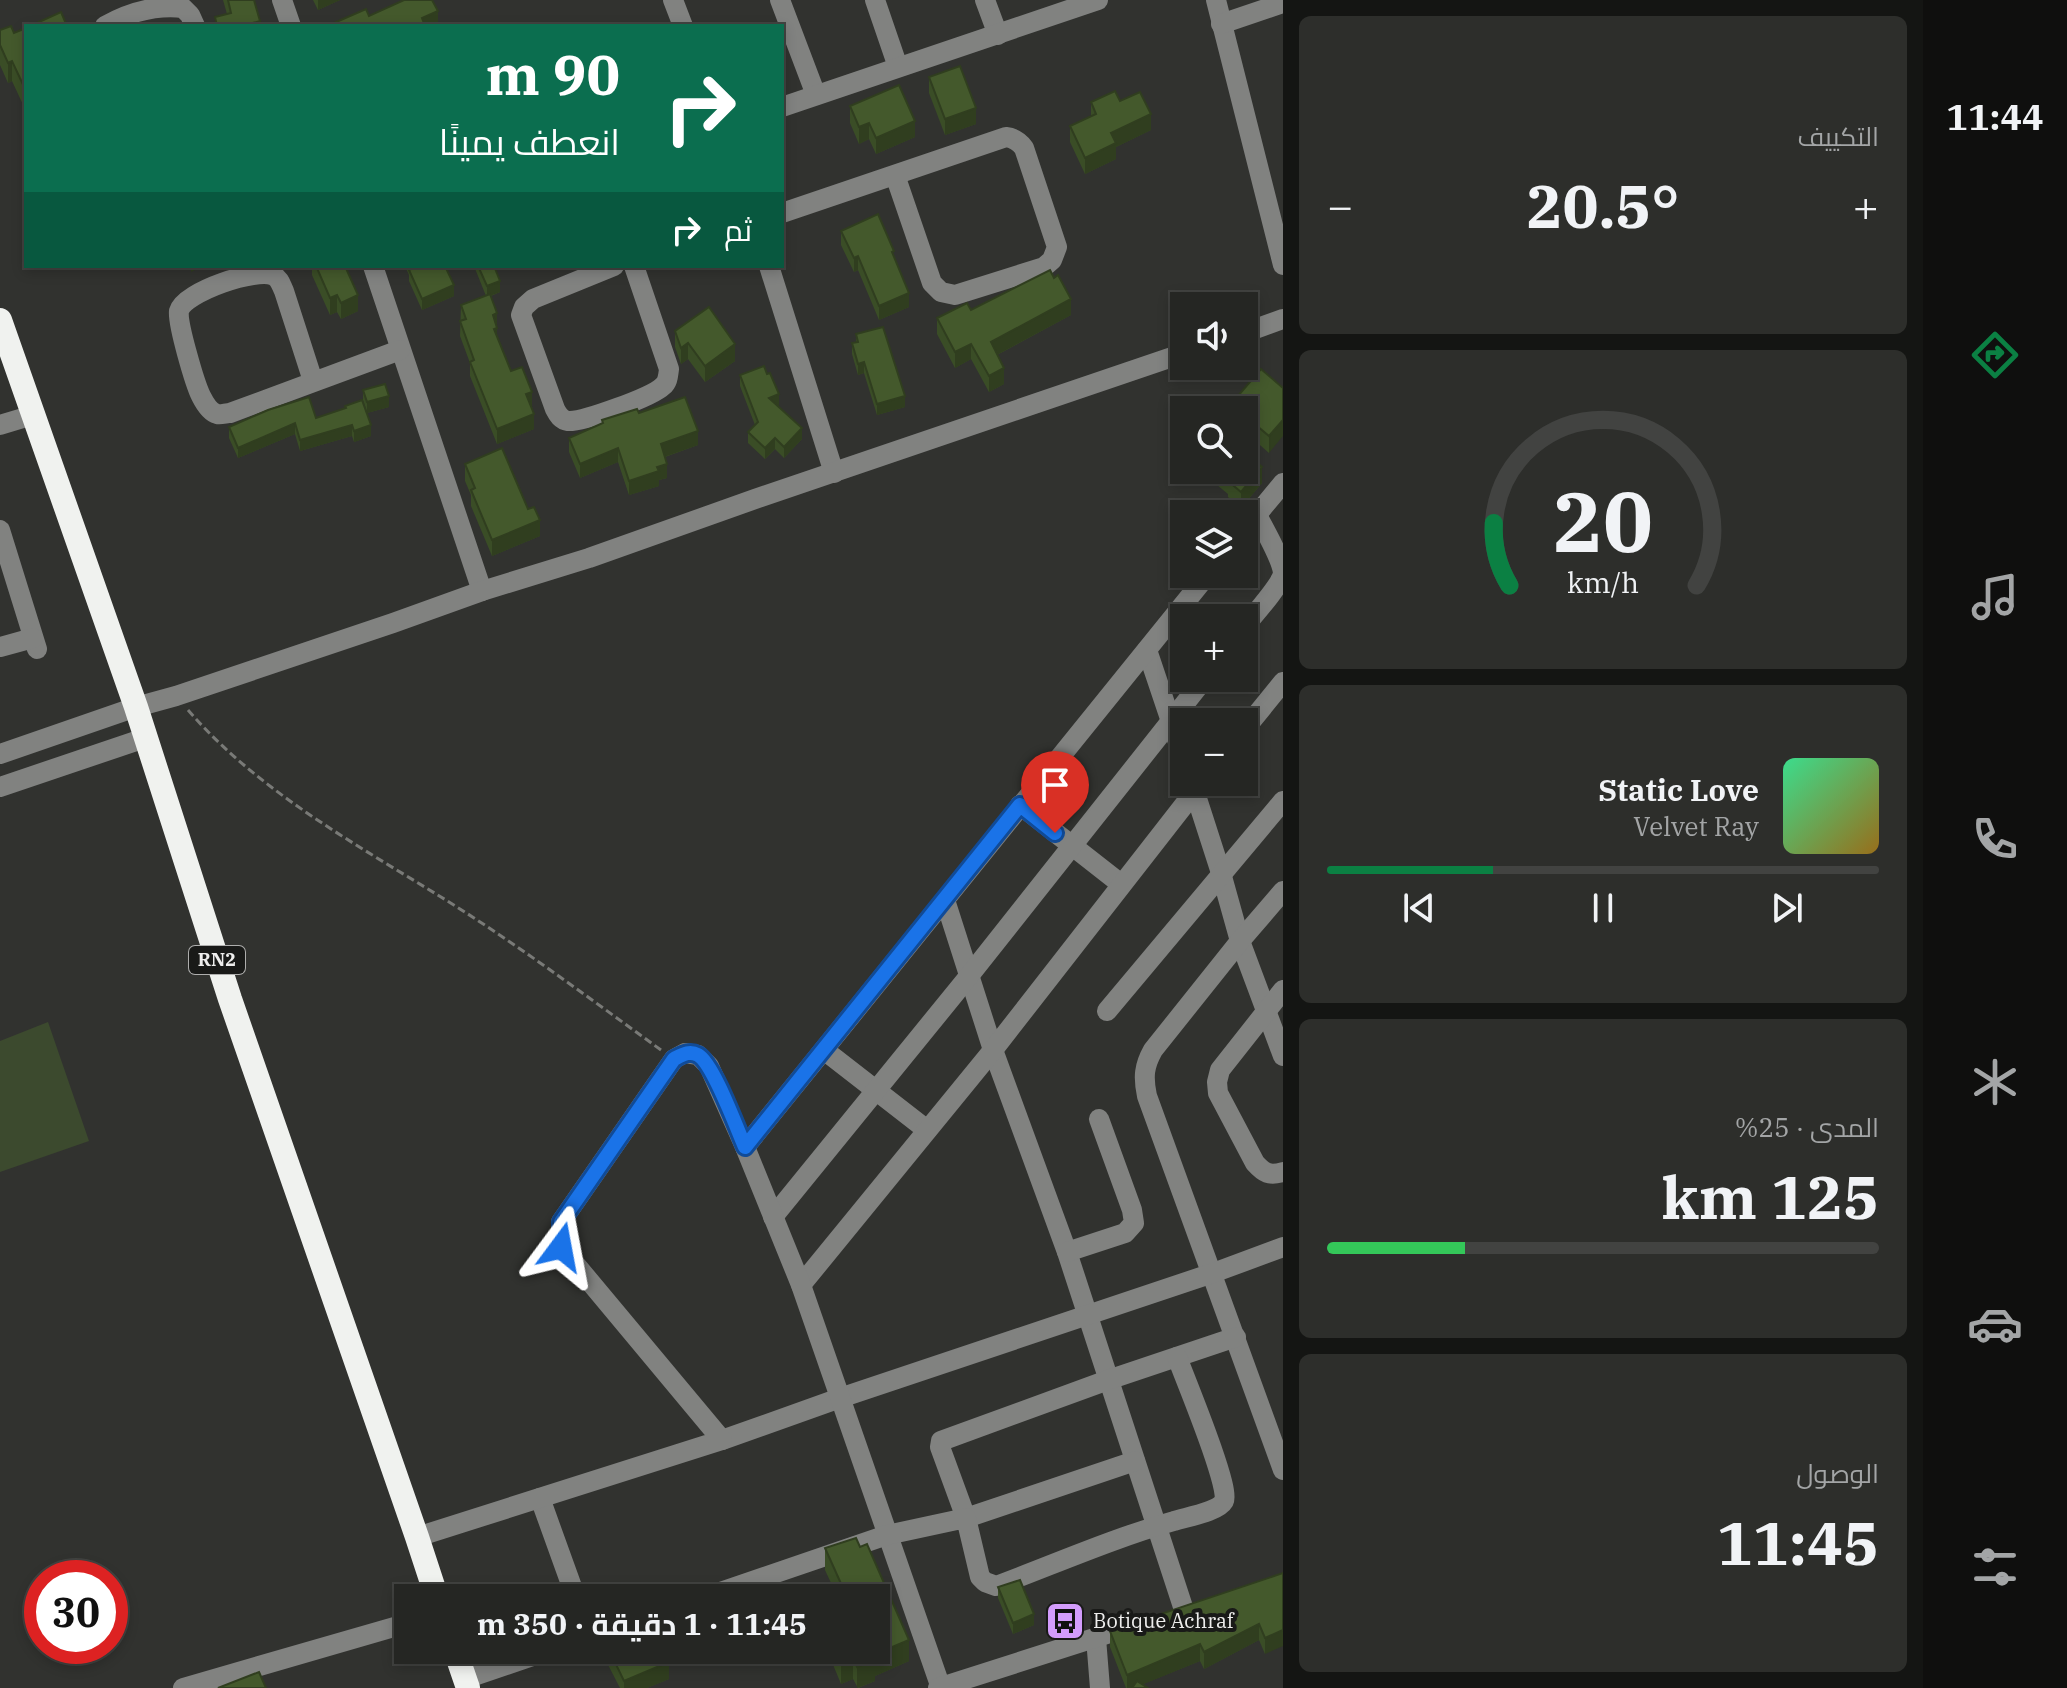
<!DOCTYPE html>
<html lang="ar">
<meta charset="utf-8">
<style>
body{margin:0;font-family:"IBM Plex Serif",Cairo,serif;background:#2d2e2b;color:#f1f3f6;direction:rtl;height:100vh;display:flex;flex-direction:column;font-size:30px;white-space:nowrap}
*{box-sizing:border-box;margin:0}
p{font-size:26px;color:#a3a5a6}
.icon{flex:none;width:44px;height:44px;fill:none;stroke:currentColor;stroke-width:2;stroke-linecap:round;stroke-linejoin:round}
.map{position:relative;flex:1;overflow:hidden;direction:ltr}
.panel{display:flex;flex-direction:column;gap:16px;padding:16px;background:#141513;width:640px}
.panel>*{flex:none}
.banner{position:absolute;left:24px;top:24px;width:760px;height:244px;border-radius:0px;box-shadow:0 4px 12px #0003,0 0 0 2px #424341;direction:rtl;background:#0b6e4f;color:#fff;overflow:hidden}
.buttons{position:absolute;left:1170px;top:292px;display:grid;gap:16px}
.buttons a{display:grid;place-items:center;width:88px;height:88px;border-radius:0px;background:#252623;box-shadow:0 4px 12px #0003,0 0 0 2px #424341;font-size:40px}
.speed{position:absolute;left:24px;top:1560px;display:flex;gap:16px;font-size:40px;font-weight:700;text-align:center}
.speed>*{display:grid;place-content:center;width:104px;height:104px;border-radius:50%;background:#252623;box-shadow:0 4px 12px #0003,0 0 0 2px #424341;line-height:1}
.speed .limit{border:12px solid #d22;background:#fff;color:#111}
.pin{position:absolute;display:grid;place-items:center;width:68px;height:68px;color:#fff;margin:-82px -34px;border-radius:50% 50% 50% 0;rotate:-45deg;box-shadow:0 0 8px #0007}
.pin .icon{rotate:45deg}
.me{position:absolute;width:88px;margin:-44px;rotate:13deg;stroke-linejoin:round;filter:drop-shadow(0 0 6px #0008)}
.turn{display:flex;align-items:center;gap:28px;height:168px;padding:0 32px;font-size:36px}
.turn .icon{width:104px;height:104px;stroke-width:2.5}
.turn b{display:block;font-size:56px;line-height:68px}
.then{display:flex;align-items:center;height:76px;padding:0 32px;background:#0003;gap:16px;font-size:30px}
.big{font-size:60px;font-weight:700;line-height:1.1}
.panel .widget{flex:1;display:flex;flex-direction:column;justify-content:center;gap:12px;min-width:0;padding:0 28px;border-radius:12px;background:#2d2e2b}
.panel .dial{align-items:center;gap:0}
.dial svg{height:208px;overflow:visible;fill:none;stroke:#424341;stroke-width:7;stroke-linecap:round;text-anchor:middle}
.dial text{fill:#f1f3f6;stroke:none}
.song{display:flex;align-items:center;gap:24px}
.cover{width:96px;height:96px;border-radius:12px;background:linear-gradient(135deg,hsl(150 70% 55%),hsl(40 70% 35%))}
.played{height:8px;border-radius:4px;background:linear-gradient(90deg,#0b8043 30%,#424341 30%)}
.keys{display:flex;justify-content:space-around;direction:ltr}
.heat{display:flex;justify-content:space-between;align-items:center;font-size:44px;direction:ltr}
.charge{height:12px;border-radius:6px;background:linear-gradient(90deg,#34c759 25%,#424341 0)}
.trip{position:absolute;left:394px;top:1584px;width:496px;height:80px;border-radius:0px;background:#252623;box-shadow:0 4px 12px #0003,0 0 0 2px #424341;font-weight:700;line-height:80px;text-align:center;direction:rtl}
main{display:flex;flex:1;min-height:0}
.tabs{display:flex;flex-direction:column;width:144px;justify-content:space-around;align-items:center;background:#0f0f0e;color:#a3a5a6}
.tabs .icon{width:56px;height:56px}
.tabs .on{color:#0b8043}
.tabs b{font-size:36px;color:#f1f3f6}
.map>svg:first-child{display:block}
</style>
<main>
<nav class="tabs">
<b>11:44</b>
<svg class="icon on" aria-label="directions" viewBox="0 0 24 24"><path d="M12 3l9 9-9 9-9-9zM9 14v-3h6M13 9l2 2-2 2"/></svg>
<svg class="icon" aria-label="music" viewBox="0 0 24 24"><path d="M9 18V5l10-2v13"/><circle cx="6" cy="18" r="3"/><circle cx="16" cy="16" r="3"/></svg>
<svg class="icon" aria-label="phone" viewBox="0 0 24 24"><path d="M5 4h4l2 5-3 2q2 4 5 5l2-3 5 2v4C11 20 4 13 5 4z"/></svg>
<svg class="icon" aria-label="climate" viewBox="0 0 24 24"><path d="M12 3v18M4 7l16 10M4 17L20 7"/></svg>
<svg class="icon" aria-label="car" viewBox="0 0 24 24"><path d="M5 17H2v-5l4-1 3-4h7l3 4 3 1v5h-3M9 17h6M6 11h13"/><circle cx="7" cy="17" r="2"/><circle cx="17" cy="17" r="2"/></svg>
<svg class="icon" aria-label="filters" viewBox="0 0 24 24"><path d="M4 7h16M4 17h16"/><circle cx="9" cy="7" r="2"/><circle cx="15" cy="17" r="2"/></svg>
</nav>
<section class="panel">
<div class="widget"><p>التكييف</p>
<div class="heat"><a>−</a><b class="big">20.5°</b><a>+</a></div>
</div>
<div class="widget dial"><svg viewBox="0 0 100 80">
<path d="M14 69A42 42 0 1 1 86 69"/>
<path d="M14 69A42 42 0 0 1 8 45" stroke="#0b8043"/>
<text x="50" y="56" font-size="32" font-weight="700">20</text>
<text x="50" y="72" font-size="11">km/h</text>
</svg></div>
<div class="widget">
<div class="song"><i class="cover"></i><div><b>Static Love</b><p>Velvet Ray</p></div></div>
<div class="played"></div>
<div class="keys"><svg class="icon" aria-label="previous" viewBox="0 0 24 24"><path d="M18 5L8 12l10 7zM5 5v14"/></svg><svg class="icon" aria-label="pause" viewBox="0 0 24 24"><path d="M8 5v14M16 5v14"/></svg><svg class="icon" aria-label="next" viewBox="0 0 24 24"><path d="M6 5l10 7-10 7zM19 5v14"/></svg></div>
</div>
<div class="widget"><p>المدى · 25%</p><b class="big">125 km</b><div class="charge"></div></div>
<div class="widget"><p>الوصول</p><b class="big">11:45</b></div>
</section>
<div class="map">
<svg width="1283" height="1688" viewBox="0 0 1283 1688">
<rect width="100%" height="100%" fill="#31322f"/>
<polygon fill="#3c4a2e" points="48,1022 89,1141 0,1172 0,1041"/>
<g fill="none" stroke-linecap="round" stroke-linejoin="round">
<path stroke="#797a77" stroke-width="3" stroke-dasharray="8 4" stroke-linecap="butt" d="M188 710C257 790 352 842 441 897 517 944 589 998 661 1050"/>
<g stroke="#818280" stroke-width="20">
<polyline points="282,0 291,26"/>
<polyline points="673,0 683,26"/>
<polyline points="780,0 816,95"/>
<polyline points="875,0 898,67"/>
<polyline points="985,0 998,35"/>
<polyline points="1216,0 1283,265"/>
<polyline points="1221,24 1283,3"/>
<path d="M105 26C128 13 156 5 183 8L190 15 195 26"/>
<polyline points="782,107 1098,0"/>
<path d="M782 213 1006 137C1014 138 1019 141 1024 148L1057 247 1052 260 1044 267 955 295 941 292 932 283 895 175"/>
<polyline points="373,266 482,591"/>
<path d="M614 266 533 299 524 307 521 315 555 409C558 415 561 420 568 421 583 422 652 397 663 386 668 382 668 376 669 369L634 266"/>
<polyline points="769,266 834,473"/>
<polyline points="1244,333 1283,319"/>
<path d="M313 381 284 291C281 285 280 279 274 276 257 267 184 292 179 311 177 323 195 384 201 396 204 402 210 412 217 414 221 415 226 413 230 413L400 350"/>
<polyline points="0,425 33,415"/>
<polyline points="0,530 37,649"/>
<polyline points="1244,530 1283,483"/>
<path d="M1244 627C1253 616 1280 586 1283 574 1283 561 1263 527 1257 515"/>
<polyline points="0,647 33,638"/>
<polyline points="1147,650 1184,760"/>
<polyline points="1244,730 1283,682"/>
<polyline points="0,754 136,707 176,696 393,623 482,591 589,558 755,499 1184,353"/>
<polyline points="1192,783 1221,873 1240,941 1283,1056"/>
<polyline points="0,787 145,738"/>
<polyline points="1020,805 1121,884"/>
<path d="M1283 891 1240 941 1153 1050C1144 1066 1143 1077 1147 1096L1283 1470"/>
<polyline points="945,900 993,1050 1067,1252 1184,1610"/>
<path d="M1283 990 1220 1070 1217 1082 1218 1093 1255 1163C1264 1173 1269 1176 1283 1172"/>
<polyline points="1107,1011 1283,801"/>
<polyline points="824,1050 927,1130"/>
<polyline points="745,1147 1208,574"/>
<polyline points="773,1217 969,976 1205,678"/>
<polyline points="1067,1252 1125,1233 1134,1223 1132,1210 1099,1119"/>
<polyline points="801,1285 993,1050 1202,782"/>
<polyline points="722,1440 840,1398 1213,1273 1283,1247"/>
<polyline points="1135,1461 966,1518 940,1447 941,1441 1108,1380 1236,1337"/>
<polyline points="540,1498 576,1598"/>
<polyline points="417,1537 722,1440 561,1247 561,1222 674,1059 685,1053 698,1055 709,1066 745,1147 801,1285 941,1688"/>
<path d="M703 1598 887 1535 966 1518 980 1577 985 1582 996 1586C1055 1564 1114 1538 1174 1521 1186 1517 1218 1512 1224 1501 1231 1489 1184 1376 1177 1357"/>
<polyline points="1096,1638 1100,1688"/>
<polyline points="465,1679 550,1650"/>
<polyline points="183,1688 408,1623"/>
<polyline points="938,1688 1135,1625"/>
</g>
<g stroke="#f0f2ef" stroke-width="24">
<polyline points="0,320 136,707 230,999 417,1537 437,1598"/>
<polyline points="455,1650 468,1688"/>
</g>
</g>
<g fill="#3a4d26">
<polygon points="223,0 254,0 260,26 215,26 215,17 227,14"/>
<polygon points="313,0 340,0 318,10"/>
<polygon points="26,28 26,111 12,81 8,83 0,65 0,30 14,33"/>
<polygon points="929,77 976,124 945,135 929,93"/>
<polygon points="1091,102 1151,130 1116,147 1116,159 1085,174 1070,142 1070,126 1091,116"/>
<polygon points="850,106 915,137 876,154 869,139 859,144 850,123"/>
<polygon points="841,231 894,258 909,307 879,320 858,270 854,272 841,245"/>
<polygon points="312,266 345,266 358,311 341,319 337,312 330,315 312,275"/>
<polygon points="405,266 445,266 454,296 422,310 409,281 409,275"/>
<polygon points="474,266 494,266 500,292 491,296 497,313 497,337 511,371 532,406 534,429 497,444 470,376 470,363 460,336 461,305 486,296"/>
<polygon points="971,310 1071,315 997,355 1004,384 989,392 971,359 955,368 937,334 937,318"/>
<polygon points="675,331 735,361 705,382 688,359 681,364 675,347"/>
<polygon points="856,334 905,407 877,415 864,373 858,375 852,354 852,343 856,342"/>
<polygon points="740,375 779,405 778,405 802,439 784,458 775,449 765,459 748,443 748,432 755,425 740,386"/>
<polygon points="1283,388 1269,453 1244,431 1244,410 1231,410 1231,404"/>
<polygon points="363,390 389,407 367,413 371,436 354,442 352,436 300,451 295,434 238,458 229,438 229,427 367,412 363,400"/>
<polygon points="639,413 698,445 665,457 667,478 659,480 659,486 629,495 618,462 580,478 569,452 569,438 602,424 602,420"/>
<polygon points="465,464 540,536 492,556 471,506 471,495 465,481"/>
<polygon points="1199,470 1244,470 1262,483 1241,508 1228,497 1228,494"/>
<polygon points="856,1538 860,1547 867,1544 909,1640 909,1661 875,1676 875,1681 858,1688 853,1679 841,1684 827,1650 876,1650 876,1598 838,1598 825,1570 825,1548"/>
<polygon points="1283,1573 1265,1654 1259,1640 1204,1669 1200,1661 1143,1684 1148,1688 1126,1688 1110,1647 1110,1631"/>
<polygon points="998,1587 1034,1625 1013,1634 998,1598"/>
<polygon points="604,1650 664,1650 669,1679 647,1688 620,1688 604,1657"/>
</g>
<g fill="#303e1f">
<polygon points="318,0 340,0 318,10"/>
<polygon points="438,11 438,26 422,26 422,18"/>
<polygon points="260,21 260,26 242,26"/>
<polygon points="12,61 12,81 8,83 8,63"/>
<polygon points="976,108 976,124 945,135 945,119"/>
<polygon points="1151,114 1151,130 1116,147 1116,159 1085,174 1085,158 1111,133"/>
<polygon points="915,121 915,137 876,154 876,138"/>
<polygon points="869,123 869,139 859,144 859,127"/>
<polygon points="858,256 858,270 854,272 854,258"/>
<polygon points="191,266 203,266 191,272"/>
<polygon points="500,281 500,292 487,297 487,286"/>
<polygon points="454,285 454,296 422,310 422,299"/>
<polygon points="909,293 909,307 879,320 879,306"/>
<polygon points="337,295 337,312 330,315 330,298"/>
<polygon points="358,295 358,311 341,319 341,303"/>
<polygon points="1071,299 1071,315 991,358 991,342"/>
<polygon points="497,313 497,342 494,344 493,315"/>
<polygon points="688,343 688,359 681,364 681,348"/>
<polygon points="735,344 735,361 705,382 705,366"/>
<polygon points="971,344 971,359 955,368 955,352"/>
<polygon points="864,362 864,373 858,375 858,364"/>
<polygon points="1004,368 1004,384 989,392 989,376"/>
<polygon points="532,392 532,406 526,409 526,394"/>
<polygon points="779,394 779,405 769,409 769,398"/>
<polygon points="389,396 389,407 367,413 367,402"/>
<polygon points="905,396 905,407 877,415 877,404"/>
<polygon points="534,414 534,429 497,444 497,429"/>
<polygon points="1283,420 1283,436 1269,453 1269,436"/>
<polygon points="295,423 295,434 238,458 238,448"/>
<polygon points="352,425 352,436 300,451 300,440"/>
<polygon points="371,425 371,436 354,442 354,431"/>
<polygon points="802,428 802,439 784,458 784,447"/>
<polygon points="698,431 698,445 661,458 661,444"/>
<polygon points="775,438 775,449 765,459 765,448"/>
<polygon points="618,448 618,462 580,478 580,464"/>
<polygon points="667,464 667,478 659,480 659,486 629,495 629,481 657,467"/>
<polygon points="1262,467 1262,483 1241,508 1241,492"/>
<polygon points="540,520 540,536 492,556 492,540"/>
<polygon points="1034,1614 1034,1625 1013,1634 1013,1623"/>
<polygon points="1259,1624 1259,1640 1204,1669 1204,1652"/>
<polygon points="1283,1630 1283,1646 1265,1654 1265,1638"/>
<polygon points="909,1640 909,1661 875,1676 875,1681 857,1688 857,1667 873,1655"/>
<polygon points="1200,1644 1200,1661 1134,1688 1127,1688 1127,1675"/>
<polygon points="853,1657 853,1679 841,1684 841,1662"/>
<polygon points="669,1662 669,1679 647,1688 624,1688 624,1681"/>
</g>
<g fill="#44592c" stroke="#303e1f" stroke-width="2">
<polygon points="228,0 254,0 260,21 242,26 217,26 215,17 231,13"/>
<polygon points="404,0 432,0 438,11 422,18 425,26 327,26 366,9 369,16"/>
<polygon points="61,12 67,26 30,26"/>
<polygon points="11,26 14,33 26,28 26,91 12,61 8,63 0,45 0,30"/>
<polygon points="960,66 976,108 945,119 929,77"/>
<polygon points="899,85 915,121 876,138 869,123 859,127 850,106"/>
<polygon points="1115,91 1120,101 1140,92 1151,114 1111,133 1116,143 1085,158 1070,126 1096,114 1091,102"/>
<polygon points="878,214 894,251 892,252 909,293 879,306 858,256 854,258 841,231"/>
<polygon points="316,266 345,266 358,295 341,303 337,295 330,298"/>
<polygon points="409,266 445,266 454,285 422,299 409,270 411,269"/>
<polygon points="478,266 494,266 500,281 487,286"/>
<polygon points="1050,270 1054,278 1058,275 1071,299 991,342 1004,368 989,376 971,344 955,352 937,318 967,303 971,310"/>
<polygon points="490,294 497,313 493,315 497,328 494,329 511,371 522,367 532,392 526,394 534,414 497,429 470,362 474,360 460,321 466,319 461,305"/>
<polygon points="709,307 735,344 705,366 688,343 681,348 675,331"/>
<polygon points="883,327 905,396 877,404 864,362 858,364 852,343 858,342 856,334"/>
<polygon points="764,366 767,374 770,373 779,394 769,398 802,428 784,447 775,438 765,448 748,432 758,422 740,375"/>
<polygon points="1261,369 1283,388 1283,420 1269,436 1244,415 1244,410 1239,410 1231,404"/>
<polygon points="385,384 389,396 367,402 363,390"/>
<polygon points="309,397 316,418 346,408 345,406 362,400 371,425 354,431 352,425 300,440 295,423 238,448 229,427 268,410"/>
<polygon points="685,397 698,431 661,444 667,464 657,467 659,471 629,481 618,448 580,464 569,438 603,423 602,420 637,409 639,413"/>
<polygon points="502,448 528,509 534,507 540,520 492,540 471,490 475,488 465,464"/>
<polygon points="1244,452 1262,467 1241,492 1228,481 1229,479 1218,470 1244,470"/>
<polygon points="856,1538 860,1547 867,1544 909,1640 873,1655 875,1659 857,1667 853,1657 841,1662 836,1650 876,1650 876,1598 844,1598 847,1597 825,1548"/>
<polygon points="1283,1573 1283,1630 1265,1638 1259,1624 1204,1652 1200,1644 1127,1675 1110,1631"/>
<polygon points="1020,1580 1034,1614 1013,1623 998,1587"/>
<polygon points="609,1650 664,1650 669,1662 624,1681"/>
<polygon points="259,1672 266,1688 218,1688"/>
<polygon points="1137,1681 1148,1688 1132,1688"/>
</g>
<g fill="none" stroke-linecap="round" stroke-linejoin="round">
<g stroke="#114b97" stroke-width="20">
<path id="route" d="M561 1247V1222L674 1059C682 1055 689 1050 698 1055 713 1063 737 1129 745 1147L1020 805 1055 833"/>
</g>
<use href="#route" stroke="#1a73e8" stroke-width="14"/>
</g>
<defs>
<g id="bus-square" transform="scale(2)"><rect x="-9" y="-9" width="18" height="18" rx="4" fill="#d39cfc" stroke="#191a18"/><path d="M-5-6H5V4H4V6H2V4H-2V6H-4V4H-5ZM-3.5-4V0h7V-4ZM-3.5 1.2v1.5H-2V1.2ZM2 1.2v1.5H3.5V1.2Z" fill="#111"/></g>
</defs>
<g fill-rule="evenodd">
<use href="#bus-square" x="1065" y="1621"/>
</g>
<g text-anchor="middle" stroke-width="8" stroke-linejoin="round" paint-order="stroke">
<rect fill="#191a18" stroke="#aeaead" stroke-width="2" x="189" y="946" width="56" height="28" rx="6"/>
<g font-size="18" font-weight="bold" fill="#eeeeed">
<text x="217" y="966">RN2</text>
</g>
<g font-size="20" fill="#eeeeed" stroke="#191a18" text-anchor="start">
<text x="1093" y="1628">Botique Achraf</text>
</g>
</g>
</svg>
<div class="buttons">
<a><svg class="icon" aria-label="sound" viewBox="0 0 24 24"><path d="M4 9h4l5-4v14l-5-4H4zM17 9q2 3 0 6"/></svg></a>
<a><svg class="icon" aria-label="search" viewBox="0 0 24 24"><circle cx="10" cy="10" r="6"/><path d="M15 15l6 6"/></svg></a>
<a><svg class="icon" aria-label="layers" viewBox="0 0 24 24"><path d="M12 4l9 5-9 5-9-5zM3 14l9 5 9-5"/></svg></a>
<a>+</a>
<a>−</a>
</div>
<div class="speed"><div class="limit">30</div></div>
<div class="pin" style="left:1055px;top:833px;background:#d93025"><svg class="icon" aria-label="arrive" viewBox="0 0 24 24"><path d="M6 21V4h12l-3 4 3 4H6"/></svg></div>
<svg class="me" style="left:561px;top:1247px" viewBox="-20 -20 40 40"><path d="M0-17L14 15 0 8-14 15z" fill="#1a73e8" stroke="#fff" stroke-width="4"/></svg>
<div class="trip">11:45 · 1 دقيقة · 350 m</div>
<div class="banner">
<div class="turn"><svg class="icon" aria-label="right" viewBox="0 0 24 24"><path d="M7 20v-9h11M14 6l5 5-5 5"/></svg><div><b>90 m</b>انعطف يمينًا</div></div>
<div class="then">ثم<svg class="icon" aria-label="right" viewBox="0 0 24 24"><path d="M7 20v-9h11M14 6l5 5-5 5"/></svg></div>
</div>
</div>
</main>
